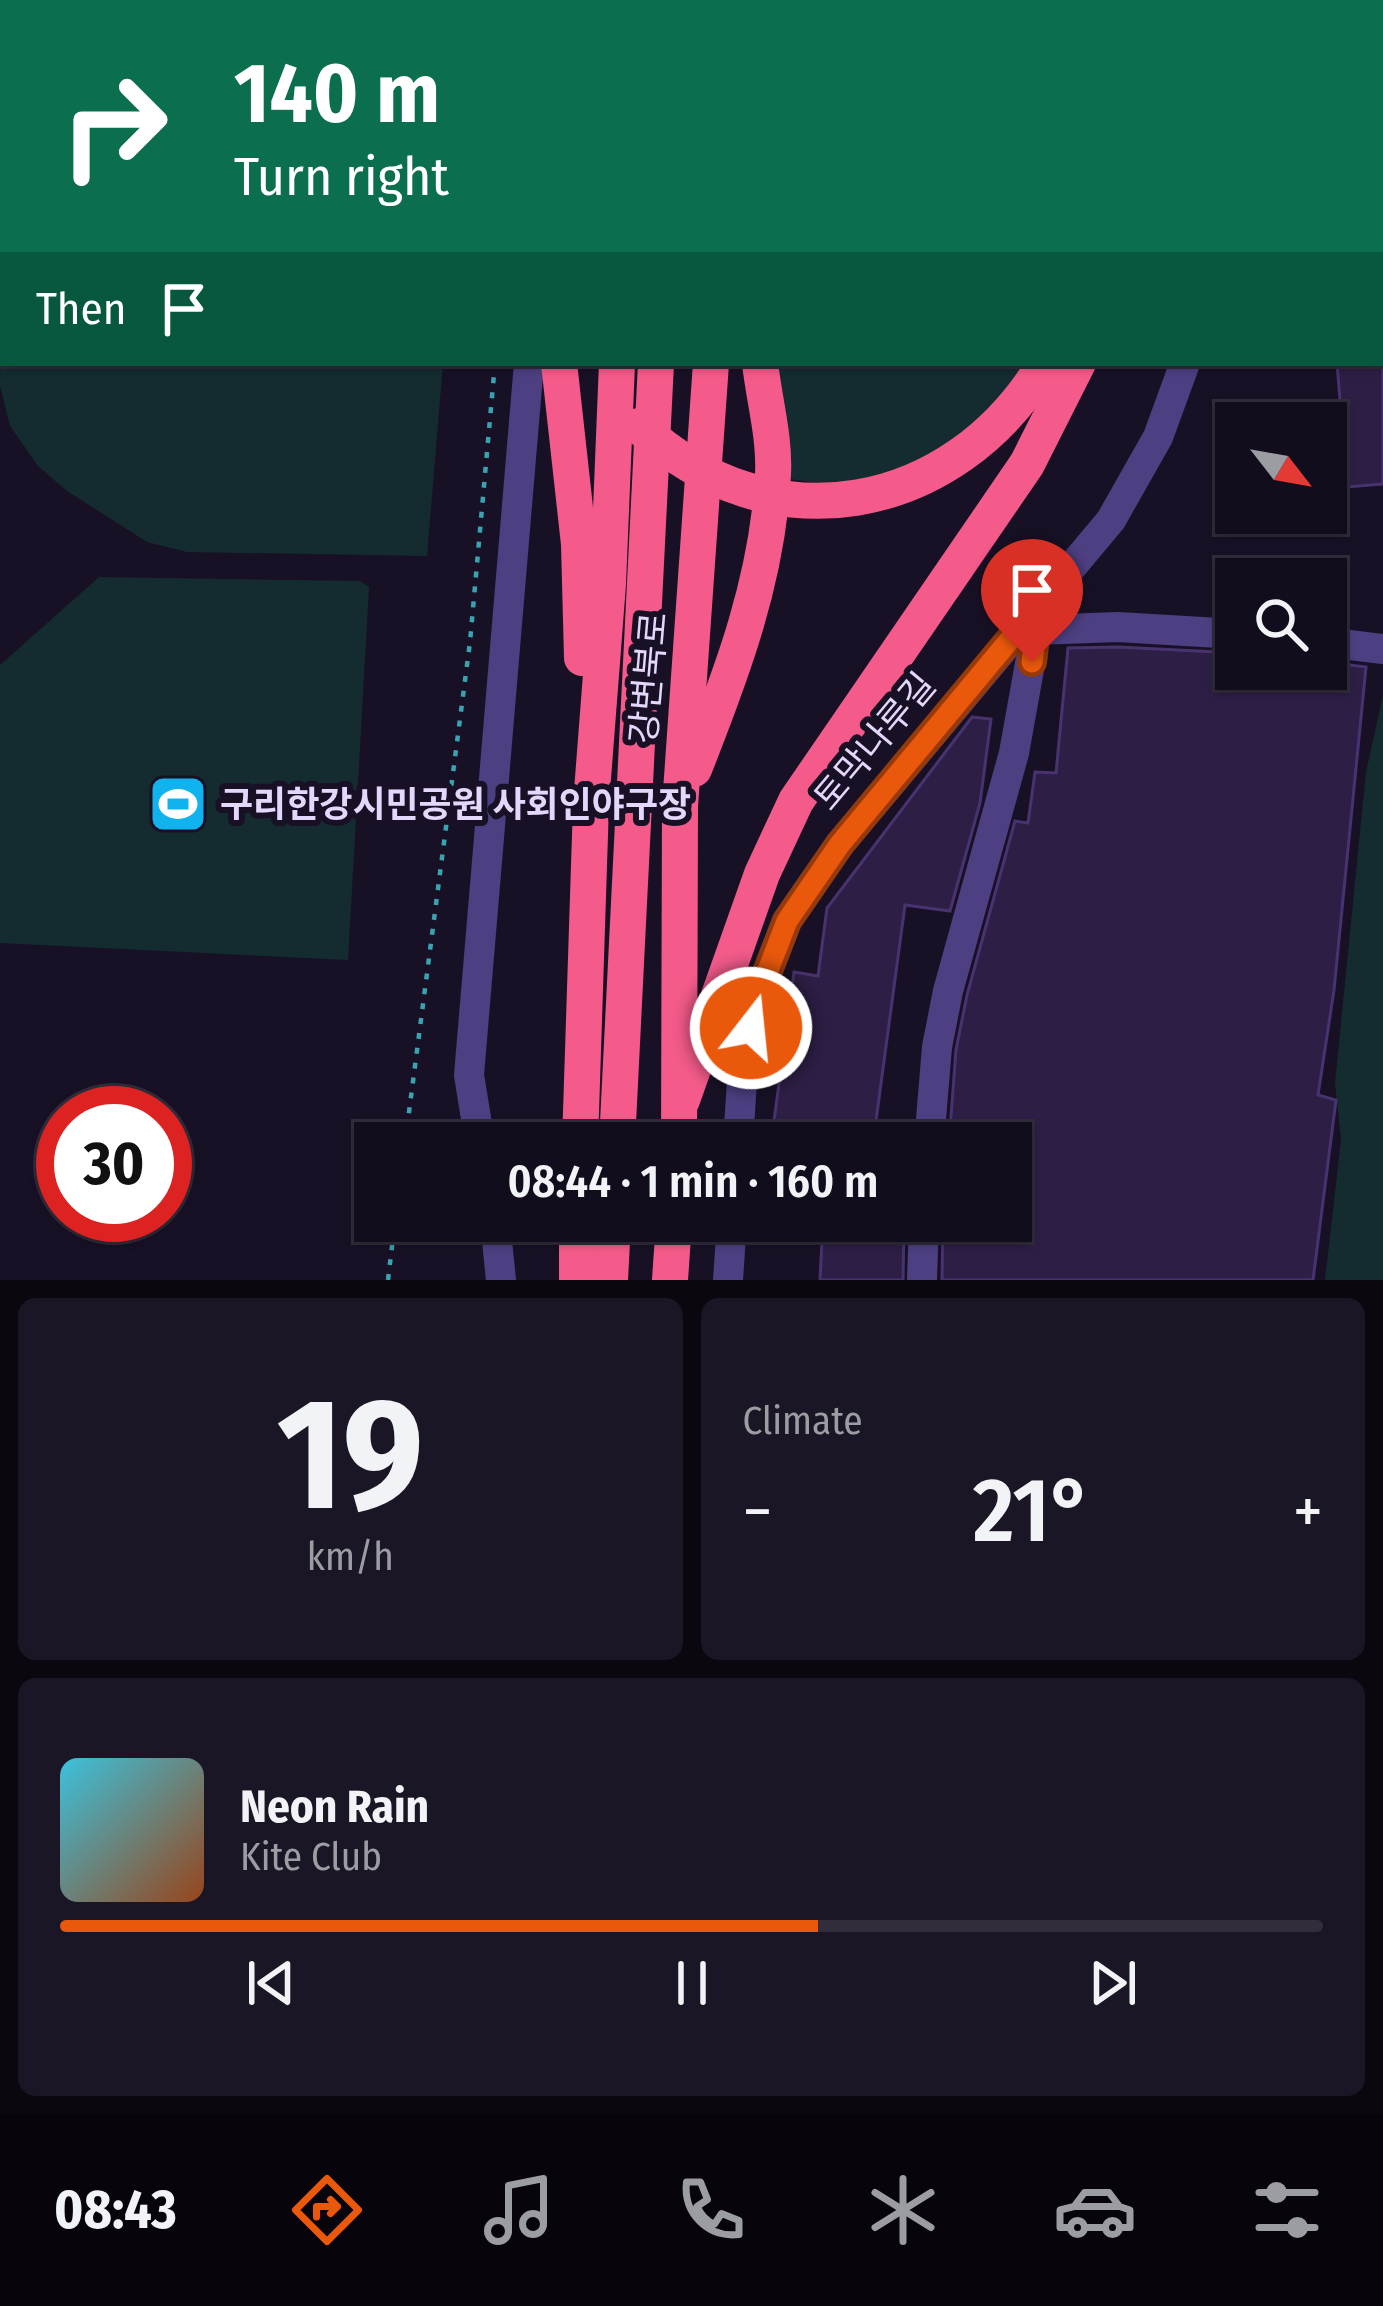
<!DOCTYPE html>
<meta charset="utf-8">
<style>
body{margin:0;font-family:"Fira Sans Condensed","Noto Sans KR",sans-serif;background:#1b1625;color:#f1f3f6;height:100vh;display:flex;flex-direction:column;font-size:45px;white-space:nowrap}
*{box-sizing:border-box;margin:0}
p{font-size:39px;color:#9c9ca3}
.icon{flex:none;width:66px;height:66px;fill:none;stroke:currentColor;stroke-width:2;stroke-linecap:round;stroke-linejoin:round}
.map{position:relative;height:1280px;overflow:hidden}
.drawer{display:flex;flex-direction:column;gap:18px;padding:18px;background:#0a070f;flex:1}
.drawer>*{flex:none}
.hud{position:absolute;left:0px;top:0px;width:1383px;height:366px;box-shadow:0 3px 9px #0004,0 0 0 3px #312d3b;background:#0b6e4f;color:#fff;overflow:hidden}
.needle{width:78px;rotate:121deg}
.buttons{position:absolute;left:1215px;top:402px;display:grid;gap:24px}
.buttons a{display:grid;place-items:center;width:132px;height:132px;border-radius:0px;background:#120d1c;box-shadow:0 3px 9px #0004,0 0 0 3px #312d3b;font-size:60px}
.speed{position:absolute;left:36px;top:1086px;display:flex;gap:24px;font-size:60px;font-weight:700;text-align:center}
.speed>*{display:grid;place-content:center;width:156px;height:156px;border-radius:50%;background:#120d1c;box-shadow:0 3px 9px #0004,0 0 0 3px #312d3b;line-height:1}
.speed .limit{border:18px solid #d22;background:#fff;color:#111}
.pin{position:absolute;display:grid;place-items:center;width:102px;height:102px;color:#fff;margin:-123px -51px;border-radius:50% 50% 50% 0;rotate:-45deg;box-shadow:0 0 12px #0007}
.pin .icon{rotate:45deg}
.me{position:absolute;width:132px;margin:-66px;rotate:16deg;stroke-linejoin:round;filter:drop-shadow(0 0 9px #0008)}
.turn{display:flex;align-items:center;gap:42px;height:252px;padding:0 36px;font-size:54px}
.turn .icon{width:156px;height:156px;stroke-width:2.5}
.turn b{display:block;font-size:84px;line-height:102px}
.then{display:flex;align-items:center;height:114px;padding:0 36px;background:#0003;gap:24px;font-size:45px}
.big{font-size:90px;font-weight:600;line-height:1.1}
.drawer .widget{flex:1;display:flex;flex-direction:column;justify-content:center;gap:18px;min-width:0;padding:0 42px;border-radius:18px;background:#1b1625}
.drawer .dial{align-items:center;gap:0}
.dial b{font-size:156px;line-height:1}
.song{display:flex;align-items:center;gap:36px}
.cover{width:144px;height:144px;border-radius:18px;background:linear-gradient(135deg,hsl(190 70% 55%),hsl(20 70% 35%))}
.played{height:12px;border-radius:6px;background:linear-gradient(90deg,#ea580c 60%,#312d3b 60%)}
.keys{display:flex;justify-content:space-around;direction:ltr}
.heat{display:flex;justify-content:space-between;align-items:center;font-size:66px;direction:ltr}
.drawer .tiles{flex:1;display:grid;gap:18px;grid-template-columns:1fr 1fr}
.widget:last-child{grid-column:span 2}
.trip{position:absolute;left:354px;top:1122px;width:678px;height:120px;border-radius:0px;background:#120d1c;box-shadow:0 3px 9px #0004,0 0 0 3px #312d3b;font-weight:600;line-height:120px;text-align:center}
.tab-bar{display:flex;height:192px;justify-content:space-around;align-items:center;background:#07050b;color:#9c9ca3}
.tab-bar .icon{width:84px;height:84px}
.tab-bar .selected{color:#ea580c}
.tab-bar b{font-size:54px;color:#f1f3f6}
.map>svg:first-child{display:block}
</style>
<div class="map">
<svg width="1383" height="1280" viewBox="0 0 1383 1280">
<rect width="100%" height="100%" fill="#181126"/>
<g fill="#142c2f">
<polygon points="3,208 3,363 443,363 427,556 187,552 147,542 67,491 38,466 10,426 0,386"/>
<polygon points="773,363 1041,363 1005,410 890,478 819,483 789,479"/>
<polygon points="99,577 360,581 369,587 348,960 0,943 0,665"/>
<polygon points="1383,695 1383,1280 1325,1280 1341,1140 1335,1083 1366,772"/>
</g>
<g fill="#2d1e45" stroke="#493270" stroke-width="3">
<polygon points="1337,363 1383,363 1383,484 1347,487"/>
<polygon points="1118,647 1236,653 1236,669 1326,669 1326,662 1366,667 1334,990 1318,1095 1336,1100 1313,1280 942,1280 943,1221 1011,1221 1011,1143 949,1143 956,1050 967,995 1015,821 1028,823 1035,772 1056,773 1068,648"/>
<polygon points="972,717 991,719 980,803 950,911 905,905 873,1143 771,1143 794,972 818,976 827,908"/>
<polygon points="823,1221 904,1225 903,1280 820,1280"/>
</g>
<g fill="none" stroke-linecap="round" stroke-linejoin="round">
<g stroke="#38a3b1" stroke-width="4.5" stroke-dasharray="6 9" stroke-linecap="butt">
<polyline points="405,1143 470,642 495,363"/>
<polyline points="388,1280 395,1221"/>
</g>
<g stroke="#4d3f82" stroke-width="30">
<polyline points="543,0 543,3"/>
<polyline points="1330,3 1332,0"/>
<polyline points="1036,630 1118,627 1236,634"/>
<polyline points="1326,642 1383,649"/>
<polyline points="480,1143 469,1075 529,363"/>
<polyline points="738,1143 743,1065 760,991 787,921 840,844 1111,520 1158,437 1185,363"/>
<polyline points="929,1143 937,1047 948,991 1014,753 1036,630 1046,605"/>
<polyline points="495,1221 501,1280"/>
<polyline points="728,1280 732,1221"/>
<polyline points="922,1280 924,1221"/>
</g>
<g stroke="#f45b8a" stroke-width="36">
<polyline points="340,0 344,3"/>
<polyline points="758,0 758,3"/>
<polyline points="815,0 816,3"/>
<polyline points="588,3 589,0"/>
<polyline points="630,3 630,0"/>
<polyline points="672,3 672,0"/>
<polyline points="728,3 728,0"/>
<polyline points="1162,3 1164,0"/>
<polyline points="1195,3 1197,0"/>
<polyline points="559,363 579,544 582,658"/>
<path d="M639 426C770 549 954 515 1045 363"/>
<path d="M694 769C732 673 768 578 773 474 775 438 764 399 760 363"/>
<polyline points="682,1100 762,874 796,801 1027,464 1078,363"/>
<polyline points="580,1143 591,804 608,584 617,363"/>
<polyline points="617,1143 656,363"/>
<polyline points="679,1143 680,806 711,363"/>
<polyline points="577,1280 577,1221"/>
<polyline points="610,1280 613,1221"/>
<polyline points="670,1280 674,1221"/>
</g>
</g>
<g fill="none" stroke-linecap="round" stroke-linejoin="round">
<g stroke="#983908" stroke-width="30">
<polyline id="route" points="751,1028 760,991 787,921 840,844 1052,589 1036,630 1032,662"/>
</g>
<use href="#route" stroke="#ea580c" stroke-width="21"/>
</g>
<defs>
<g id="stadium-square" transform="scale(3)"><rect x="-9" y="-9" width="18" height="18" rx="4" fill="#11b3ef" stroke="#181126"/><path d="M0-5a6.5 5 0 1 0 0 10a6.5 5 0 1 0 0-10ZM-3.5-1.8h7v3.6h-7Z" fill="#fff"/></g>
</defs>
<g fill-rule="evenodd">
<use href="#stadium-square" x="178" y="804"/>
</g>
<g text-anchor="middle" stroke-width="12" stroke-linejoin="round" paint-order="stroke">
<g font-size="36" fill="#e3d8fc" stroke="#181126">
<text transform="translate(648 678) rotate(-85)" y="13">강변북로</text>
<text transform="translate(874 741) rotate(-50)" y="13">토막나루길</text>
</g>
<g font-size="36" font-weight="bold" fill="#e3d8fc" stroke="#181126" text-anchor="start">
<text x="220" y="817">구리한강시민공원 사회인야구장</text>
</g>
</g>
</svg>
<div class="buttons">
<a><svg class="needle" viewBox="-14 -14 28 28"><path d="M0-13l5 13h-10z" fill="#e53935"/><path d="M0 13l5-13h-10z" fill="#9c9ca3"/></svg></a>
<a><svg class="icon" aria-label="search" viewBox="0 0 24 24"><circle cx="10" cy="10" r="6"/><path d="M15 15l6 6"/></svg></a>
</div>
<div class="speed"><div class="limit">30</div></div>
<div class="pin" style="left:1032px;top:662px;background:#d93025"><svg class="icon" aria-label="arrive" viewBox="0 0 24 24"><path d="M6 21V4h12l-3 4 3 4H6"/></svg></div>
<svg class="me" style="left:751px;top:1028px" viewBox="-20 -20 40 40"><circle r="17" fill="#ea580c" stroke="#fff" stroke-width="3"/><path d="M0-11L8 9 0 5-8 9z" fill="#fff"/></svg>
<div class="trip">08:44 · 1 min · 160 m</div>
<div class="hud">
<div class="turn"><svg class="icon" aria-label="right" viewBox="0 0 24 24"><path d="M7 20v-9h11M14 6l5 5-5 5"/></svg><div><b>140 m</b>Turn right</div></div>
<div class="then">Then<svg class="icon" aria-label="arrive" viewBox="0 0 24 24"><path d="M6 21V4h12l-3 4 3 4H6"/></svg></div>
</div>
</div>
<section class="drawer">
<div class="tiles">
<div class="widget dial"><b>19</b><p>km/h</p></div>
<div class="widget"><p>Climate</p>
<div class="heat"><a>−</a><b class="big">21°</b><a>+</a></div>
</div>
<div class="widget">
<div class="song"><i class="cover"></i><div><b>Neon Rain</b><p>Kite Club</p></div></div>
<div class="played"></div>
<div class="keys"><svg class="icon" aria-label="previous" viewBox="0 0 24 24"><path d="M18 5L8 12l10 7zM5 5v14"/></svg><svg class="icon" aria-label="pause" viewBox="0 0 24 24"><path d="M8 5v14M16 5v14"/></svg><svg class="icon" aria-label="next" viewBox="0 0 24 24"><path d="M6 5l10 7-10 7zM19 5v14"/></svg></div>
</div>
</div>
</section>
<nav class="tab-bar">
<b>08:43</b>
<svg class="icon selected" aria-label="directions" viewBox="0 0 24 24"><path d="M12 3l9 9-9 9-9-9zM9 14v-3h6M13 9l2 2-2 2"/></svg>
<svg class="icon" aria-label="music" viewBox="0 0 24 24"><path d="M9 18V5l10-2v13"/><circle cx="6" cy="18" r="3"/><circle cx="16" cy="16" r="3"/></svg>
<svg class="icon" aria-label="phone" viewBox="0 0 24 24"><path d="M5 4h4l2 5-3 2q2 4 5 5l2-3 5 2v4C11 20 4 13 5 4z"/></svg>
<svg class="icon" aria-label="climate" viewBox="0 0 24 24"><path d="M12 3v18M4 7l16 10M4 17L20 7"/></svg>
<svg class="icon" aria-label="car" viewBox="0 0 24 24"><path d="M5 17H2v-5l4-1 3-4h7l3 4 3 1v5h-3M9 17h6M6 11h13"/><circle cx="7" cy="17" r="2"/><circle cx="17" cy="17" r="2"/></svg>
<svg class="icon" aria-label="filters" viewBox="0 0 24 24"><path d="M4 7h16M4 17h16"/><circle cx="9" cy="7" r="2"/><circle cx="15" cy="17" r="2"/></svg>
</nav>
